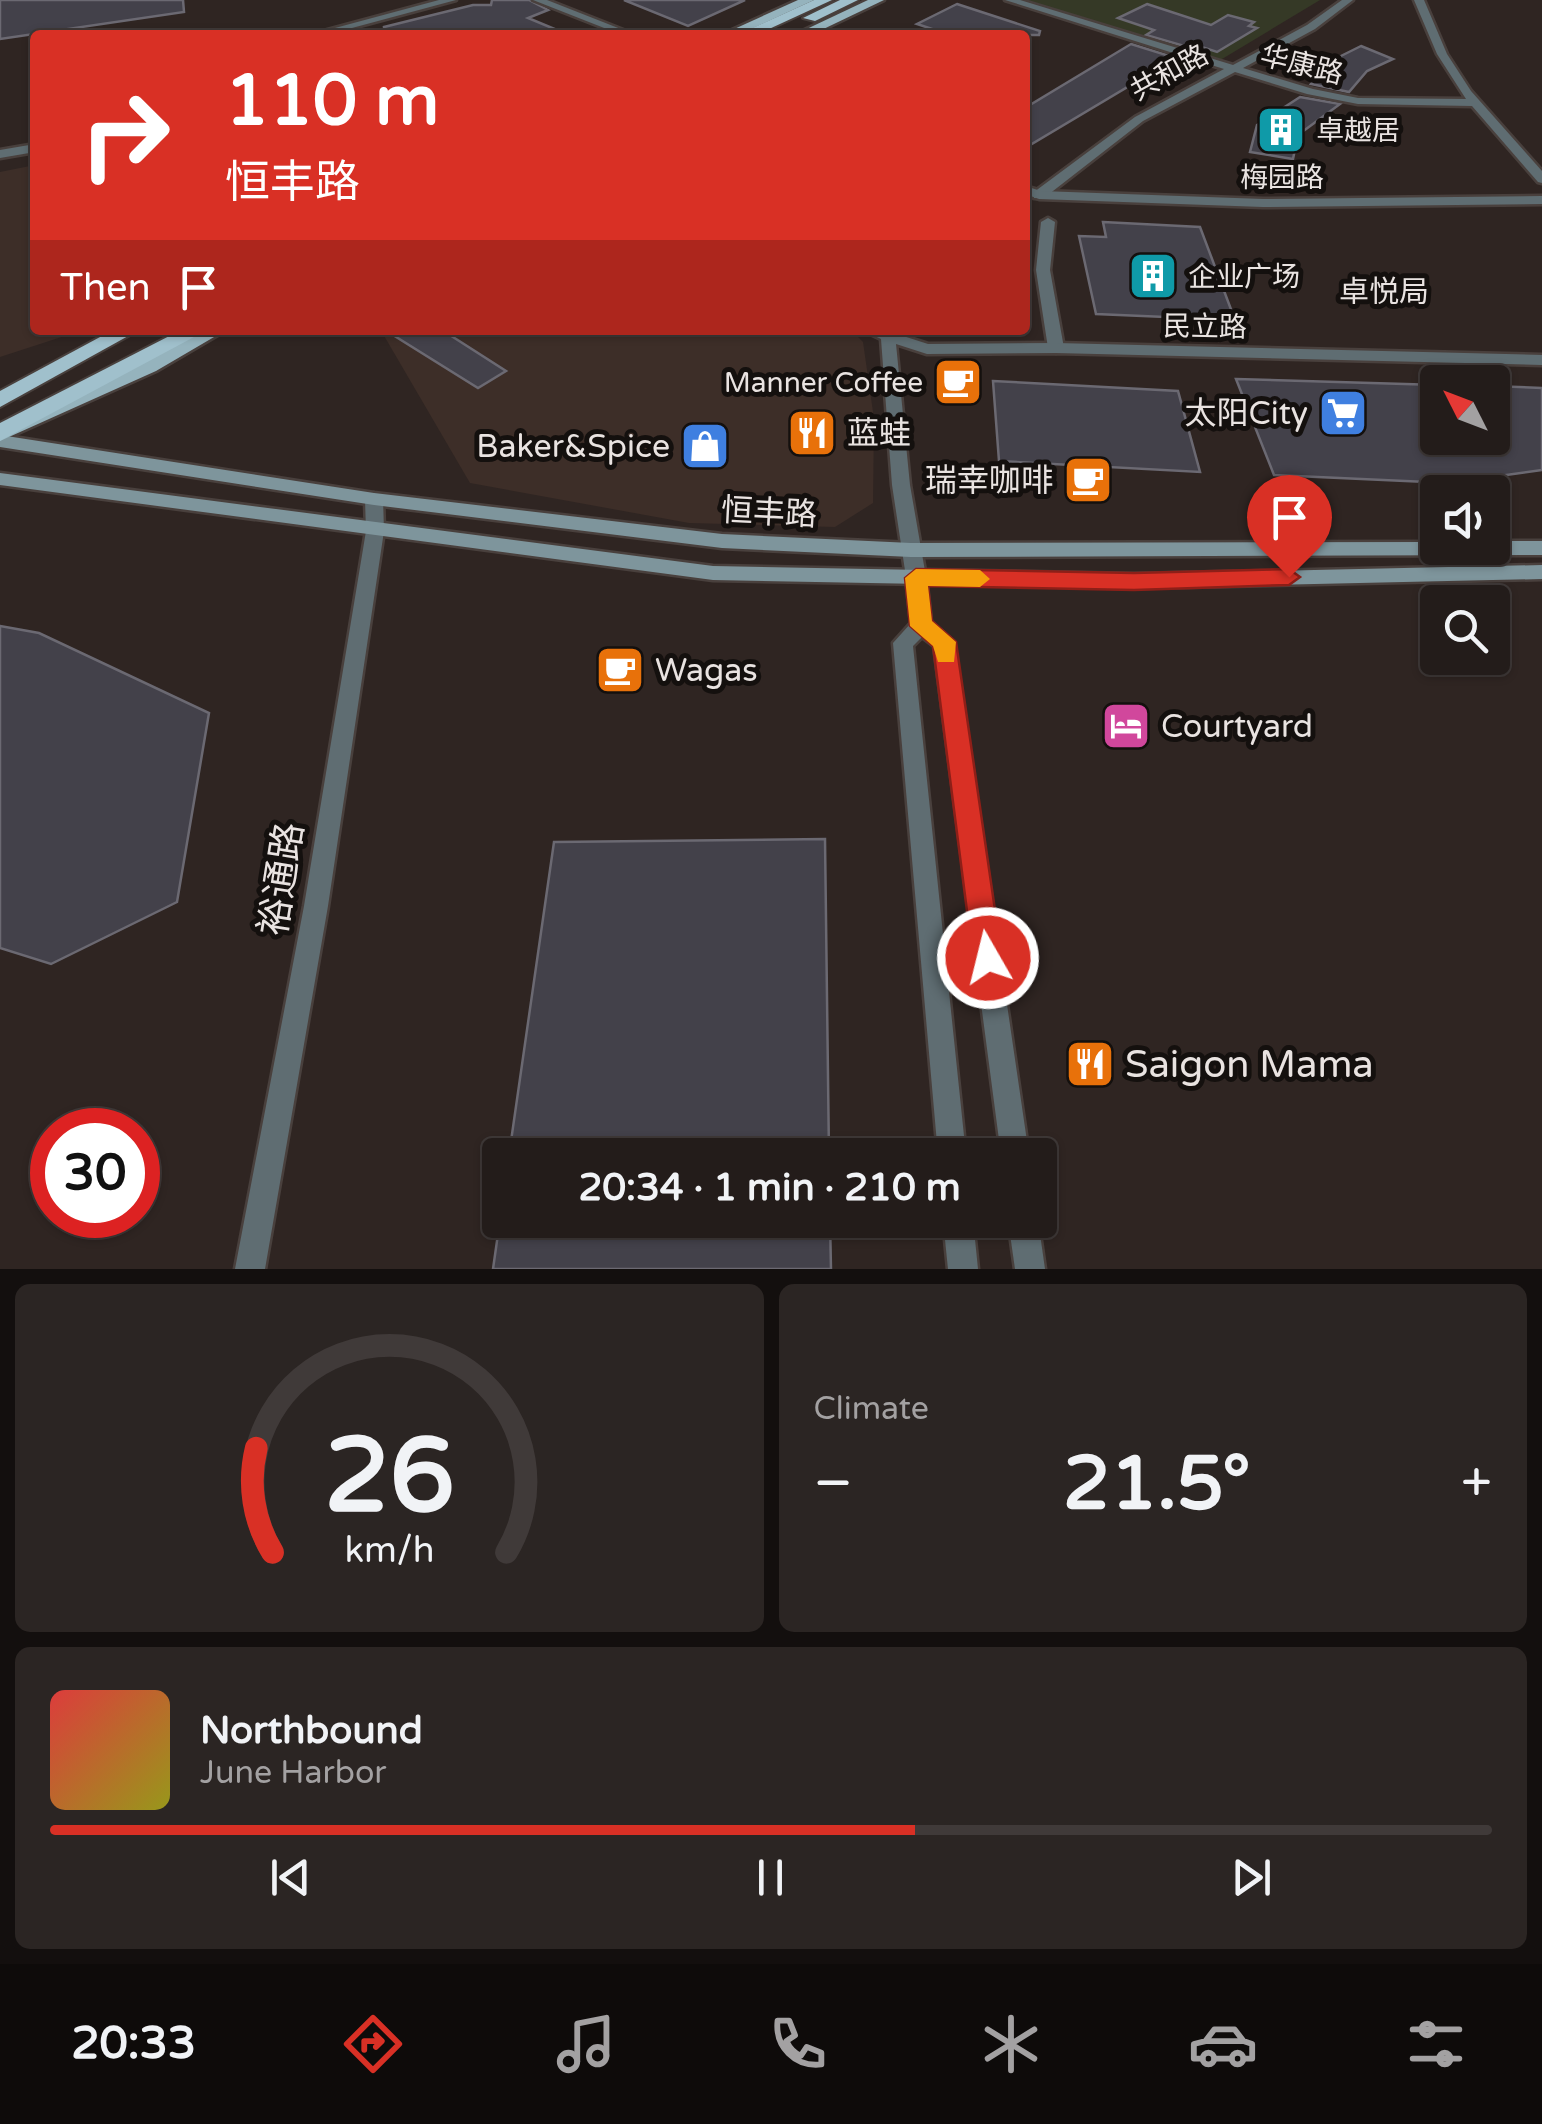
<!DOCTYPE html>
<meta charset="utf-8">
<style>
body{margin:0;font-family:"Varela Round","Noto Sans SC",sans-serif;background:#2b2523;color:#f1f3f6;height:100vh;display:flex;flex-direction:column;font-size:38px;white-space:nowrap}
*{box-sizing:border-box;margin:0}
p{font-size:32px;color:#a3a1a2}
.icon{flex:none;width:55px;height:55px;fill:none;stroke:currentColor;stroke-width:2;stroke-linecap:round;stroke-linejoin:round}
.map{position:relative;height:1269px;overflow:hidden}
.sheet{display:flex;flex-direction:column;gap:15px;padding:15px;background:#130f0e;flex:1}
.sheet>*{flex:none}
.banner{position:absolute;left:30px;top:30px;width:1000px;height:305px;border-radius:10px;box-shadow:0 2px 8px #0004,0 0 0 2px #403a39;background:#d93025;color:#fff;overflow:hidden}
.needle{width:65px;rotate:312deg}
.controls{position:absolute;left:1420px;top:365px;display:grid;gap:20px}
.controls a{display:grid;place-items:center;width:90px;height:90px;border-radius:10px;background:#231c1a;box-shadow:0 2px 8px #0004,0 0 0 2px #403a39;font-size:50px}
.speed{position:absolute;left:30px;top:1108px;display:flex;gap:20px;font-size:50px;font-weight:700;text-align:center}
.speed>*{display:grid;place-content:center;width:130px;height:130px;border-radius:50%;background:#231c1a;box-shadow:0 2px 8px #0004,0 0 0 2px #403a39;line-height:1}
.speed .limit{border:15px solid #d22;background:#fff;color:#111}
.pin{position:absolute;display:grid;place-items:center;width:85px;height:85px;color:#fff;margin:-102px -42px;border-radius:50% 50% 50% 0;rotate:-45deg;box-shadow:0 0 10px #0007}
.pin .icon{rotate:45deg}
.me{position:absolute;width:110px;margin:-55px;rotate:352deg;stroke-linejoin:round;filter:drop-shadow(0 0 8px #0008)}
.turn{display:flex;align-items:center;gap:35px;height:210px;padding:0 30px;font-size:45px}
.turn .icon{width:130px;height:130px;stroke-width:2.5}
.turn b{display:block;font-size:70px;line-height:85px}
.then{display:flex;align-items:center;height:95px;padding:0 30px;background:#0003;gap:20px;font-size:38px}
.big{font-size:75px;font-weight:700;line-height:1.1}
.sheet .tile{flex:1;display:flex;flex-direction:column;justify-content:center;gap:15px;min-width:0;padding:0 35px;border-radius:15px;background:#2b2523}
.sheet .dial{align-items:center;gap:0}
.dial svg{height:260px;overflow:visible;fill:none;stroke:#403a39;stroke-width:7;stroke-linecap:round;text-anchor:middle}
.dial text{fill:#f1f3f6;stroke:none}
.song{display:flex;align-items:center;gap:30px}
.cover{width:120px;height:120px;border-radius:15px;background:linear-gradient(135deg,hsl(0 70% 55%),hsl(60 70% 35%))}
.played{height:10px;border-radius:5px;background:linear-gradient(90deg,#d93025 60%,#403a39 60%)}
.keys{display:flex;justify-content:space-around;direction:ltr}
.heat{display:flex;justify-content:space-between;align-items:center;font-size:55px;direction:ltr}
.sheet .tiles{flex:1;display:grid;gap:15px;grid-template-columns:1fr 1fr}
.tile:last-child{grid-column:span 2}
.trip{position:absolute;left:482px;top:1138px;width:575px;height:100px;border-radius:10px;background:#231c1a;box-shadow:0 2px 8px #0004,0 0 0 2px #403a39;font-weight:700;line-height:100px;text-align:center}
.dock{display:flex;height:160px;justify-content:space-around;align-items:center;background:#0e0b0a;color:#a3a1a2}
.dock .icon{width:70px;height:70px}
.dock .on{color:#d93025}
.dock b{font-size:45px;color:#f1f3f6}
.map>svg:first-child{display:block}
</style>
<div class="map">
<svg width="1542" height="1269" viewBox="0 0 1542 1269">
<rect width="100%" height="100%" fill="#2f2522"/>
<g fill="#3d2e28">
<polygon points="35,165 35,330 83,330 0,357 0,172"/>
<polygon points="390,330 851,330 863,342 874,419 873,503 835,527 689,523 470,483 383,334"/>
</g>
<polygon fill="#353926" points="1013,0 1320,0 1212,65"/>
<g fill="#43414a" stroke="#6b6972" stroke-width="2.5">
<polygon points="0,0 183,0 184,12 0,39"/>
<polygon points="492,0 529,0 548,10 528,18 569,35 491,31 385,35 384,27 473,5 491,5"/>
<polygon points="624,0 745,0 688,26"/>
<polygon points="957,4 1040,31 1039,35 950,35 917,24"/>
<polygon points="1147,4 1211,25 1228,15 1254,22 1249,26 1257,28 1217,52 1196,45 1191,48 1146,35 1154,30 1118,18"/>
<polygon points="1131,44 1176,58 1025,148 1025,108"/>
<polygon points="1361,46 1393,59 1367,71 1349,92 1311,84 1331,61"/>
<polygon points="1300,97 1340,104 1298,135 1293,159 1250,152 1257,125"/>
<polygon points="1103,222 1200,227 1235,320 1096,314 1079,236 1106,237"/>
<polygon points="385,330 442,330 506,371 478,388"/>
<polygon points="1236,379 1438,385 1438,438 1492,438 1492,386 1542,388 1542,470 1449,483 1274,475"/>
<polygon points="993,381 1178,391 1200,472 999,461"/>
<polygon points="0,626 39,633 209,713 177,902 51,964 0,948"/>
<polygon points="825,839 829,1155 509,1155 554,842"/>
<polygon points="500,1220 830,1220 831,1269 493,1269"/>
</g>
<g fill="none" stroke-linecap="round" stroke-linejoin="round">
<g stroke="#49403d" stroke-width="5">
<polygon id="pedestrian" points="1048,218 1055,222 1050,270 1064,348 1056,353 1048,348 1036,270 1041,222"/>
</g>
<g stroke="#49403d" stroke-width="5">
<g id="minor">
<polygon points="1005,0 1020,0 1233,65 1307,25 1342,0 1353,0 1315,29 1243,68 1313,89 1358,98 1466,99 1437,54 1414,0 1424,0 1447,54 1471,91 1542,171 1542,183 1538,182 1472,106 1358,104 1307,94 1235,72 1143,121 1044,198 1034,198 1034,192 1135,117 1224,69"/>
<polygon points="374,493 383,499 384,531 328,906 265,1269 235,1269 304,906 366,531 365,499"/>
<polygon points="916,570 926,577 931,622 954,642 1029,1155 1001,1155 934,646 922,637 913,646 966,1155 938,1155 893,643 911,623 906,577"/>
<polygon points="943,1220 973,1220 978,1269 948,1269"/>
<polygon points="1008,1220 1038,1220 1045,1269 1015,1269"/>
</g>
</g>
<g stroke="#49403d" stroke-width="5">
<g id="tertiary">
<polygon points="439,0 456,0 326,35 309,35"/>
<polygon points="533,0 547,0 636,35 622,35"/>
<polygon points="35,144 35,152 0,158 0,150"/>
<polygon points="1025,186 1041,191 1263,199 1542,196 1542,204 1263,207 1039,199 1025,194"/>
<polygon points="862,330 899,330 897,334 928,344 1056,343 1542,355 1542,365 1056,353 927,354 896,344 910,485 926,577 916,584 906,577 892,485 881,339"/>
</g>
</g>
<g stroke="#49403d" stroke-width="5">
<g id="secondary">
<polygon points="0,435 374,493 722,534 911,543 1438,542 1438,548 1492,548 1492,541 1542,541 1542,555 911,557 722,548 374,505 0,447"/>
<polygon points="0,473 713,566 1134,574 1542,565 1542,579 1134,588 713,580 0,485"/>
</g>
</g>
<g stroke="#49403d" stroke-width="5">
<g id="primary">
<polygon points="798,0 814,0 738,35 721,35"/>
<polygon points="868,0 884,0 811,35 794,35"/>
<polygon points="203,330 226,330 156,371 0,441 0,426 142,363"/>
</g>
</g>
<g stroke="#49403d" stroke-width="4">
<g id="trunk">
<polygon points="814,0 832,0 756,35 737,35"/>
<polygon points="840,0 858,0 815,21 803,18"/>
<polygon points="113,330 139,330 0,407 0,391"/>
<polygon points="181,330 207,330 0,441 0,423"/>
</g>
</g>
<use href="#pedestrian" fill="#5f6d72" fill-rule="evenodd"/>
<use href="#minor" fill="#5f6d72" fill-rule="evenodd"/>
<use href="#tertiary" fill="#5f6d72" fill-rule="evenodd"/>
<use href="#secondary" fill="#7e959c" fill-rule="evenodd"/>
<use href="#primary" fill="#95b3bd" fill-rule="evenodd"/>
<use href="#trunk" fill="#a0c0cc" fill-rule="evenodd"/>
</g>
<polygon fill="#d93025" stroke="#8d1f18" stroke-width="2.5" points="916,569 1134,573 1289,569 1300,577 1289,585 1134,590 928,586 932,621 956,642 1002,958 998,968 988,972 977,968 973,958 933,646 910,626 905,578"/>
<polygon fill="#f59e0b" points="916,569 980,570 990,579 980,587 928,586 932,621 956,642 954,662 938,662 933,646 910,626 905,578"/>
<defs>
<g id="building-square" transform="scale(2.5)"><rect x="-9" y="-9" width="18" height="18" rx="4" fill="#0f9aa8" stroke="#14100e"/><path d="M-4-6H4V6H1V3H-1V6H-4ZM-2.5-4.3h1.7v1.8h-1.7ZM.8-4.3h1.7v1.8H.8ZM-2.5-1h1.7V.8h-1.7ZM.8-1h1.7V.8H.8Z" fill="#fff"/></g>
<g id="cafe-square" transform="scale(2.5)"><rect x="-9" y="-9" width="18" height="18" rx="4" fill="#e8710a" stroke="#14100e"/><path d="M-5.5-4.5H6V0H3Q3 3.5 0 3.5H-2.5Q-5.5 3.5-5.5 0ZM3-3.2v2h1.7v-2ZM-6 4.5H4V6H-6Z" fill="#fff"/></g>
<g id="supermarket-square" transform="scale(2.5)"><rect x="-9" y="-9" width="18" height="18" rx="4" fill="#3f7fe0" stroke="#14100e"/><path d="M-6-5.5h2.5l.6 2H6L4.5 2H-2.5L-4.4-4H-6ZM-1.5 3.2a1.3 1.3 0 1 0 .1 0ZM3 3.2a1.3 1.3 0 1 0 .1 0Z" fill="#fff"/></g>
<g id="restaurant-square" transform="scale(2.5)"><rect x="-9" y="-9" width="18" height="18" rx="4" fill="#e8710a" stroke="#14100e"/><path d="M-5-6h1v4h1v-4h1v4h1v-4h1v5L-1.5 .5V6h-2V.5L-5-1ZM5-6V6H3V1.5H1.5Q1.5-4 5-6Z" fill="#fff"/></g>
<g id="shop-square" transform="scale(2.5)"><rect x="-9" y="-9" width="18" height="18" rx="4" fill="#3f7fe0" stroke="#14100e"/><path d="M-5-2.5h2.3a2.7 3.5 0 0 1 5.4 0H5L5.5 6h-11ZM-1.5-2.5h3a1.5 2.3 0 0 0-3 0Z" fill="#fff"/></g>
<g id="hotel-square" transform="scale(2.5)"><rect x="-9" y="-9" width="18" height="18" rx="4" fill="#d1479c" stroke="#14100e"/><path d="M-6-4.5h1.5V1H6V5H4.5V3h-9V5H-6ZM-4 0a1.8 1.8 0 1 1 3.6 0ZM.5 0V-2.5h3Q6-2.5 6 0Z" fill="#fff"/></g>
</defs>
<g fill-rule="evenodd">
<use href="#building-square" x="1281" y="130"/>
<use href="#building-square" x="1153" y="276"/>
<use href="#cafe-square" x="958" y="382"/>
<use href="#supermarket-square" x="1343" y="413"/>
<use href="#restaurant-square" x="812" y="433"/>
<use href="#shop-square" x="705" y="446"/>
<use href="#cafe-square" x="1088" y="480"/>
<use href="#cafe-square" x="620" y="670"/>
<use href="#hotel-square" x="1126" y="726"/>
<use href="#restaurant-square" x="1090" y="1064"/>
</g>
<g text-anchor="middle" stroke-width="10" stroke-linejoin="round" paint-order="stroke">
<g font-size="28" fill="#e9e3e1" stroke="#14100e">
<text transform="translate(1302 64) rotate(14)" y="10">华康路</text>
<text transform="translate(1169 72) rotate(-29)" y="10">共和路</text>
<text x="1282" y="187">梅园路</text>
<text transform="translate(1205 326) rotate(1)" y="10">民立路</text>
</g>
<g font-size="28" fill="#e9e3e1" stroke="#14100e" text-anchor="start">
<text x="1316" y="140">卓越居</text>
<text x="1188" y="286">企业广场</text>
<text x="923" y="392" text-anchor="end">Manner Coffee</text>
</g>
<g font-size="30" fill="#e9e3e1" stroke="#14100e">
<text x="1384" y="302">卓悦局</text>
</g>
<g font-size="32" fill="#e9e3e1" stroke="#14100e" text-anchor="end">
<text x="1308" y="424">太阳City</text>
<text x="847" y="444" text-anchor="start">蓝蛙</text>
<text x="670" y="457">Baker&amp;Spice</text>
<text x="1053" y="491">瑞幸咖啡</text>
<text x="655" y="681" text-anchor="start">Wagas</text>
<text x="1161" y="737" text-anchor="start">Courtyard</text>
</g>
<g font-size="32" fill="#e9e3e1" stroke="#14100e">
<text transform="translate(769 512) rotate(3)" y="11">恒丰路</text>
</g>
<g font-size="38" fill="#e9e3e1" stroke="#14100e">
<text transform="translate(281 879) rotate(-81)" y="13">裕通路</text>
</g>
<g font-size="38" fill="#e9e3e1" stroke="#14100e" text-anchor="start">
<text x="1125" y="1077">Saigon Mama</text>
</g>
</g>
</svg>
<div class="controls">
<a><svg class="needle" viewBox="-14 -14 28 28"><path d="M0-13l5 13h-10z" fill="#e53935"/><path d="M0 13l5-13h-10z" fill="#a3a1a2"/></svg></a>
<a><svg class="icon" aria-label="sound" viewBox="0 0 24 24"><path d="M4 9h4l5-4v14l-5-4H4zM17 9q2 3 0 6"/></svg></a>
<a><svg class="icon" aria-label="search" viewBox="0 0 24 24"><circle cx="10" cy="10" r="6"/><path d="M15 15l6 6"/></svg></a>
</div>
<div class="speed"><div class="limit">30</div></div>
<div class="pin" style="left:1289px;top:577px;background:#d93025"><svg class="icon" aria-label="arrive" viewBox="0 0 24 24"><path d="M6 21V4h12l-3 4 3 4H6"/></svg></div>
<svg class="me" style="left:988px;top:958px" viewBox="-20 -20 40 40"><circle r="17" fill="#d93025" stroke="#fff" stroke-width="3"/><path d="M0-11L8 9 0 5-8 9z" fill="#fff"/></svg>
<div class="trip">20:34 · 1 min · 210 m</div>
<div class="banner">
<div class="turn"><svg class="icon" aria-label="right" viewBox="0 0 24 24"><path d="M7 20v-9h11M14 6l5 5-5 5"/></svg><div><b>110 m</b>恒丰路</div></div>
<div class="then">Then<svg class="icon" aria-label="arrive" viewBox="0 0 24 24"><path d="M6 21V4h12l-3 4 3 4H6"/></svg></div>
</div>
</div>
<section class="sheet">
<div class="tiles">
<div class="tile dial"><svg viewBox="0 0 100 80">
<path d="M14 69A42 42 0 1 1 86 69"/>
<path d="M14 69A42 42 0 0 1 9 37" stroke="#d93025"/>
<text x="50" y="56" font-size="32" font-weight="700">26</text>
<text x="50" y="72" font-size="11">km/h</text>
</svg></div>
<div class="tile"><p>Climate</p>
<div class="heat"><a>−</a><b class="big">21.5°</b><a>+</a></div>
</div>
<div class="tile">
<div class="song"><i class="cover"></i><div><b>Northbound</b><p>June Harbor</p></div></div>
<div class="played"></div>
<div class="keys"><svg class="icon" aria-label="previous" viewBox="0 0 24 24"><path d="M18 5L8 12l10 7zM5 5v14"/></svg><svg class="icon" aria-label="pause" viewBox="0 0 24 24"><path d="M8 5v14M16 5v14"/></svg><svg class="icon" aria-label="next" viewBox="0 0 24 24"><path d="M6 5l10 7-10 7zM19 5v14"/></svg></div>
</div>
</div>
</section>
<nav class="dock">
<b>20:33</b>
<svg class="icon on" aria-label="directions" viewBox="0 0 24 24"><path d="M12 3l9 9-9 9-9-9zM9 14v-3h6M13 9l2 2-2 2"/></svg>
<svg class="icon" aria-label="music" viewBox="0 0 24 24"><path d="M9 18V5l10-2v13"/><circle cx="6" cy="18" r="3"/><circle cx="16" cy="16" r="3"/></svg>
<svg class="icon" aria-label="phone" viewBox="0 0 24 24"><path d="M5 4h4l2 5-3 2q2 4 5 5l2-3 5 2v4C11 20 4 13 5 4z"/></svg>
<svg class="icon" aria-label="climate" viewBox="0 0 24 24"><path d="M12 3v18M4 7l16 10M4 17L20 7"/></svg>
<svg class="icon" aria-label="car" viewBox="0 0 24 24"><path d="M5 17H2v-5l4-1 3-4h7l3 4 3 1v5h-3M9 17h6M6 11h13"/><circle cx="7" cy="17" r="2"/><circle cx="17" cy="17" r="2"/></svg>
<svg class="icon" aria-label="filters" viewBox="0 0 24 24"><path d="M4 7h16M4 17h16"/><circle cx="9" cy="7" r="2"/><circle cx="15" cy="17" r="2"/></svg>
</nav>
